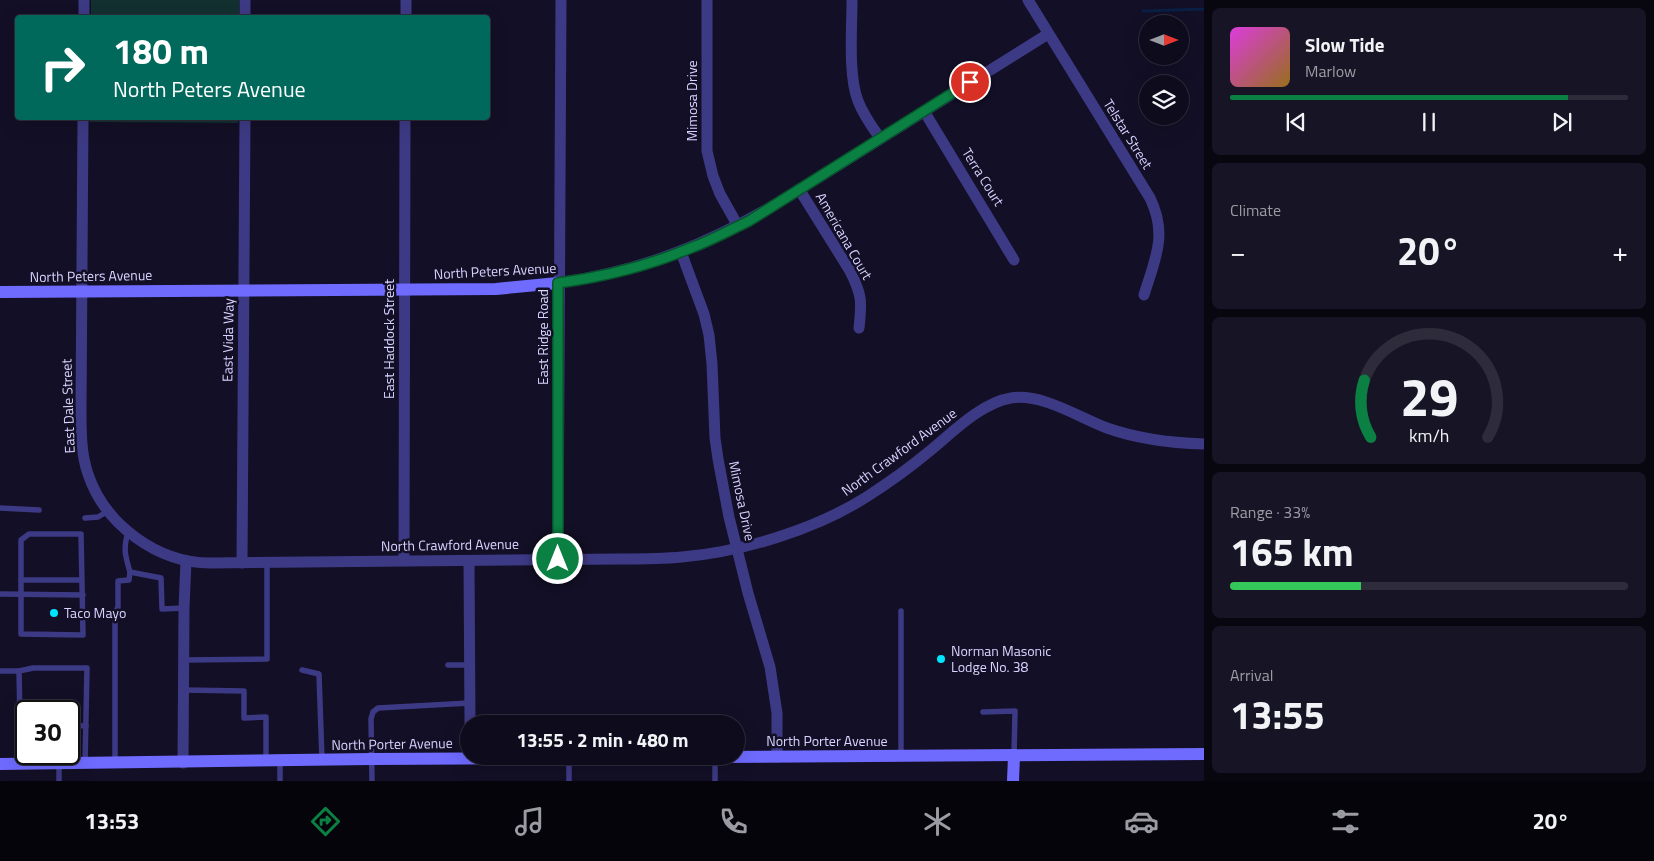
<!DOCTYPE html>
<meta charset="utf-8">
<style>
body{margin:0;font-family:"Titillium Web",sans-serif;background:#171425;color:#f1f3f6;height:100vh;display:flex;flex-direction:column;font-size:19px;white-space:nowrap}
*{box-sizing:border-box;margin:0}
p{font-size:16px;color:#9b9ba3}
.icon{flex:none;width:28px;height:28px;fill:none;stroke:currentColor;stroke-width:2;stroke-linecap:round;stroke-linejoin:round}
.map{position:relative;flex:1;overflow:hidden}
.sheet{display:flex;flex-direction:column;gap:8px;padding:8px;background:#08060f;width:450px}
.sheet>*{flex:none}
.hud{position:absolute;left:15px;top:15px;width:475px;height:105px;border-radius:5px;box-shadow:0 5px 20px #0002,0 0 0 1px #2e2b3b;background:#00695c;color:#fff;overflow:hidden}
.needle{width:32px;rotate:90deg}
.tools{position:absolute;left:1139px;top:15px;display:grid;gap:10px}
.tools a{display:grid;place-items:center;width:50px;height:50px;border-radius:50%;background:#0e0b1c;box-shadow:0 5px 20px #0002,0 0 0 1px #2e2b3b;font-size:25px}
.speed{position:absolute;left:15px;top:700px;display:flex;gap:10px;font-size:25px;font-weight:700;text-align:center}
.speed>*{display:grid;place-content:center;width:65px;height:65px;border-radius:50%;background:#0e0b1c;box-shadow:0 5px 20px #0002,0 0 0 1px #2e2b3b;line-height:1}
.speed .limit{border:2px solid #111;border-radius:8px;background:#fff;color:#111}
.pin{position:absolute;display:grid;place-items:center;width:42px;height:42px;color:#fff;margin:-21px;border:2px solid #fff;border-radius:50%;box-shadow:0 1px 5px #0007}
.me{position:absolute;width:55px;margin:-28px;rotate:0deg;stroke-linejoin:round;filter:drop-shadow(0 0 4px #0008)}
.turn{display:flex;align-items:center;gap:18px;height:105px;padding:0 15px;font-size:22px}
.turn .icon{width:65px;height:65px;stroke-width:2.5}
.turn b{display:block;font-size:35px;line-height:42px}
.big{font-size:38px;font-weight:700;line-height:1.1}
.sheet .tile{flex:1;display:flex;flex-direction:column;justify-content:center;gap:8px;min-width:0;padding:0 18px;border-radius:8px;background:#171425}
.sheet .dial{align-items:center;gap:0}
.dial svg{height:130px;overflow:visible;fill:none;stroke:#2e2b3b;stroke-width:7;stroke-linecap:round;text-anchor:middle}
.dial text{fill:#f1f3f6;stroke:none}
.song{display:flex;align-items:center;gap:15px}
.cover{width:60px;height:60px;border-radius:8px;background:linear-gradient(135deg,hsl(300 70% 55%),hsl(40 70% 35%))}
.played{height:5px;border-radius:2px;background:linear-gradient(90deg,#0b8043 85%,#2e2b3b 85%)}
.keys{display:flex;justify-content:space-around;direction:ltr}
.heat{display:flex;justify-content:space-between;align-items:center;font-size:28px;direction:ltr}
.charge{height:8px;border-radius:4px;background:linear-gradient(90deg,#34c759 33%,#2e2b3b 0)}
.trip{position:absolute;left:460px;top:715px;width:285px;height:50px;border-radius:25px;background:#0e0b1c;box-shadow:0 5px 20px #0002,0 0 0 1px #2e2b3b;font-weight:700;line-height:50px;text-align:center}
.menu{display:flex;height:80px;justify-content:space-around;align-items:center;background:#06040b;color:#9b9ba3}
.menu .icon{width:35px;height:35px}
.menu .selected{color:#0b8043}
.menu b{font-size:22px;color:#f1f3f6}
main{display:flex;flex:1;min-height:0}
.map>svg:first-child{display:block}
</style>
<main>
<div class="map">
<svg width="1204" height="781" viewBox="0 0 1204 781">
<rect width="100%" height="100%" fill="#130f26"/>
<g fill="#12302f">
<rect x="91" y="0" width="148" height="17"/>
<polygon points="90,118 238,118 238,123 90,122"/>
</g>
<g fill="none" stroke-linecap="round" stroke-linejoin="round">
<polyline stroke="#0a1f44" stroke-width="3" points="1143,11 1204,9"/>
<g stroke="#3d3a85" stroke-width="5.5">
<polyline points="0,508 39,510"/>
<polyline points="85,518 98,517 108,511"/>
<path d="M128 532C123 549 125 555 130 572L161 578 162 609 184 608"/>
<polygon points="29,534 81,534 83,635 21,634 21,540"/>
<polyline points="21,580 81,580"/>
<polyline points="0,594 83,595"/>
<polyline points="184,660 267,659 267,563"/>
<polyline points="448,665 470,665"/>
<polyline points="302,670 319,674 322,760"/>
<polyline points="0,671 19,671"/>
<polyline points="183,690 244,691 244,718 266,717 266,761"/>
<polyline points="983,712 1015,711 1014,756"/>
<polyline points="26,723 20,720 19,671 33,668 87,668 85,764"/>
<polyline points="69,725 86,726"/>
<polyline points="901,756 901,611"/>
<polyline points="569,758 569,781"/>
<polyline points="280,761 280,781"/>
<polyline points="115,763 115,613 118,607 118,581 129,580 130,572"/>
<polyline points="59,764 59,781"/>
<polyline points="372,781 371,719 373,712 378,708 470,703"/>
<polyline points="715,781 715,757"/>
</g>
<g stroke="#3d3a85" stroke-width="11">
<polyline points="707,0 707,151 713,176 720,194 738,226"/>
<path d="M852 0C852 29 848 75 858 101 863 114 872 127 880 138"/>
<path d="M1028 0 1150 198C1168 235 1155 259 1144 295"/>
<polyline points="84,18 84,0"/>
<polyline points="245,18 245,0"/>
<polyline points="406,18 406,0"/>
<polyline points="924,111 1014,260"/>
<path d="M83 118 81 410C81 432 81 454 88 474 105 525 158 563 210 563L618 559C639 559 661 559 682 557 742 552 817 529 868 496 888 483 908 469 926 454 950 435 980 403 1011 398 1042 393 1078 417 1107 428 1138 439 1171 443 1204 444"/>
<path d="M799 189 850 271C862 295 862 301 859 328"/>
<polyline points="681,252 704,314 709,335 712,364 715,438 718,459 729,517 748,593 770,667 777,713 777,757"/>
<path d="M558 283C643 271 713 242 786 198L1048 34"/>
<polyline points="558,559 561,0"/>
<polyline points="404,560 405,118"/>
<polyline points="469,561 470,724"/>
<polyline points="242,563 245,118"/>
<polyline points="183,763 184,608 186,561"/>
</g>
<g stroke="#6f6bff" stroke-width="12">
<polyline points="0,292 496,289 558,283"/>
<polyline points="0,764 372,759 1204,754"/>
<polyline points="1013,781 1014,756"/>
</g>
</g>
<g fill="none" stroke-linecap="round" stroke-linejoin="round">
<g stroke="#07532c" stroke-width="12">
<path id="route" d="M558 559V283C603 277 651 265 693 247 712 240 730 230 749 221L970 82"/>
</g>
<use href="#route" stroke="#0b8043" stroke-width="9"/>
</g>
<g fill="#00e5ff" stroke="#130f26" stroke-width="2">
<circle cx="54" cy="613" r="5"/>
<circle cx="941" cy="659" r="5"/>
</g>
<g text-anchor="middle" stroke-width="5" stroke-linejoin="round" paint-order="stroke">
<g font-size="14" fill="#d9d4ff" stroke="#130f26">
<text transform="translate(692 101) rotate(-90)" y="5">Mimosa Drive</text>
<text transform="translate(1128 134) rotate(58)" y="5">Telstar Street</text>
<text transform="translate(983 177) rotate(58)" y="5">Terra Court</text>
<text transform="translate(844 236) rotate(60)" y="5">Americana Court</text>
<text transform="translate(495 271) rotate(-3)" y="5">North Peters Avenue</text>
<text transform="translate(91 276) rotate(-1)" y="5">North Peters Avenue</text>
<text transform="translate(543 337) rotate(-90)" y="5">East Ridge Road</text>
<text transform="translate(389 339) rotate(-90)" y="5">East Haddock Street</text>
<text transform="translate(228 340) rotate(-89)" y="5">East Vida Way</text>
<text transform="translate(68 406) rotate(-92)" y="5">East Dale Street</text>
<text transform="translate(899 452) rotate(-36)" y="5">North Crawford Avenue</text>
<text transform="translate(742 501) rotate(78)" y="5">Mimosa Drive</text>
<text transform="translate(450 545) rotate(-1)" y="5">North Crawford Avenue</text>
<text x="827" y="746">North Porter Avenue</text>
<text transform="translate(392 744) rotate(-1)" y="5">North Porter Avenue</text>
</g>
<g font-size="14" fill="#d9d4ff" stroke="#130f26" text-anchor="start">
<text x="64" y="618">Taco Mayo</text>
<text x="951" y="656">Norman Masonic<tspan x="951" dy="16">Lodge No. 38</tspan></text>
</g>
</g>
</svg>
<div class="tools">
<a><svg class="needle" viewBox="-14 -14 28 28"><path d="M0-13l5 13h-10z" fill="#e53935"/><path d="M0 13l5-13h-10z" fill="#9b9ba3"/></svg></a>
<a><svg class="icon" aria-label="layers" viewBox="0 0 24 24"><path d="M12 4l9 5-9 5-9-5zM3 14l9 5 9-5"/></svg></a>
</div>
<div class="speed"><div class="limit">30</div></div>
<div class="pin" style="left:970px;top:82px;background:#d93025"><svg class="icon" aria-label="arrive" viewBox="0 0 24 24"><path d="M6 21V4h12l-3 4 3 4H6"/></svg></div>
<svg class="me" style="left:558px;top:559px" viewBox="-20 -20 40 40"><circle r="17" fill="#0b8043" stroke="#fff" stroke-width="3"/><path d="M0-11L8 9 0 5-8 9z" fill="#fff"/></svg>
<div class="trip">13:55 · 2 min · 480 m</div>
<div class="hud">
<div class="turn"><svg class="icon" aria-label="right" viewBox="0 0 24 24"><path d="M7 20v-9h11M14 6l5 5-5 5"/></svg><div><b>180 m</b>North Peters Avenue</div></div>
</div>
</div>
<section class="sheet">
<div class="tile">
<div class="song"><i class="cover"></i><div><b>Slow Tide</b><p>Marlow</p></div></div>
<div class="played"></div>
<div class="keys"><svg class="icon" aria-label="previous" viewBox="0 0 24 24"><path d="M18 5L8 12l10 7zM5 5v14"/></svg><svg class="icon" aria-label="pause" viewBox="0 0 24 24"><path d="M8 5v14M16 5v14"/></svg><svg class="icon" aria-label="next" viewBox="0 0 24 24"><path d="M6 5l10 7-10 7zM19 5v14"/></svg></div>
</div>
<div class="tile"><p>Climate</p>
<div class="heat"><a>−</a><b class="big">20°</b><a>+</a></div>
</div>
<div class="tile dial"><svg viewBox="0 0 100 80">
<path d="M14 69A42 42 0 1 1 86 69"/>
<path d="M14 69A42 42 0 0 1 10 34" stroke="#0b8043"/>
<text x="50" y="56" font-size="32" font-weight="700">29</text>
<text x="50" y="72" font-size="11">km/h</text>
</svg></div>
<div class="tile"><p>Range · 33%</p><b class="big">165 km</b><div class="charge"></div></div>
<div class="tile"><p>Arrival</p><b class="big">13:55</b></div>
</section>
</main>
<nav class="menu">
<b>13:53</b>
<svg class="icon selected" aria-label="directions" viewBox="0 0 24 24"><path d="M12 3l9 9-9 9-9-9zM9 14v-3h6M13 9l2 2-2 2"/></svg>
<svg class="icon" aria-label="music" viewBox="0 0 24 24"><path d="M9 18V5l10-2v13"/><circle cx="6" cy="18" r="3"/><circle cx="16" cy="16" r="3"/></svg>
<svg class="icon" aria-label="phone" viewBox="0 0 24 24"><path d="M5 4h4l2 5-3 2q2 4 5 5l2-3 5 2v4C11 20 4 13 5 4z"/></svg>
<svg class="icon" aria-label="climate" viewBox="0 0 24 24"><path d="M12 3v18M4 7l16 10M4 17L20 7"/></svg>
<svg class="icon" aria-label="car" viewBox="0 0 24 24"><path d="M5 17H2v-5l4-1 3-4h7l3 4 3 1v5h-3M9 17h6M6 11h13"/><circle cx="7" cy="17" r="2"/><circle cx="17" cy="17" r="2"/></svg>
<svg class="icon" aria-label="filters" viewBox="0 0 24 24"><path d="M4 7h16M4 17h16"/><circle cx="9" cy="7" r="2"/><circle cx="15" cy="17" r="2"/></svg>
<b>20°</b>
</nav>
